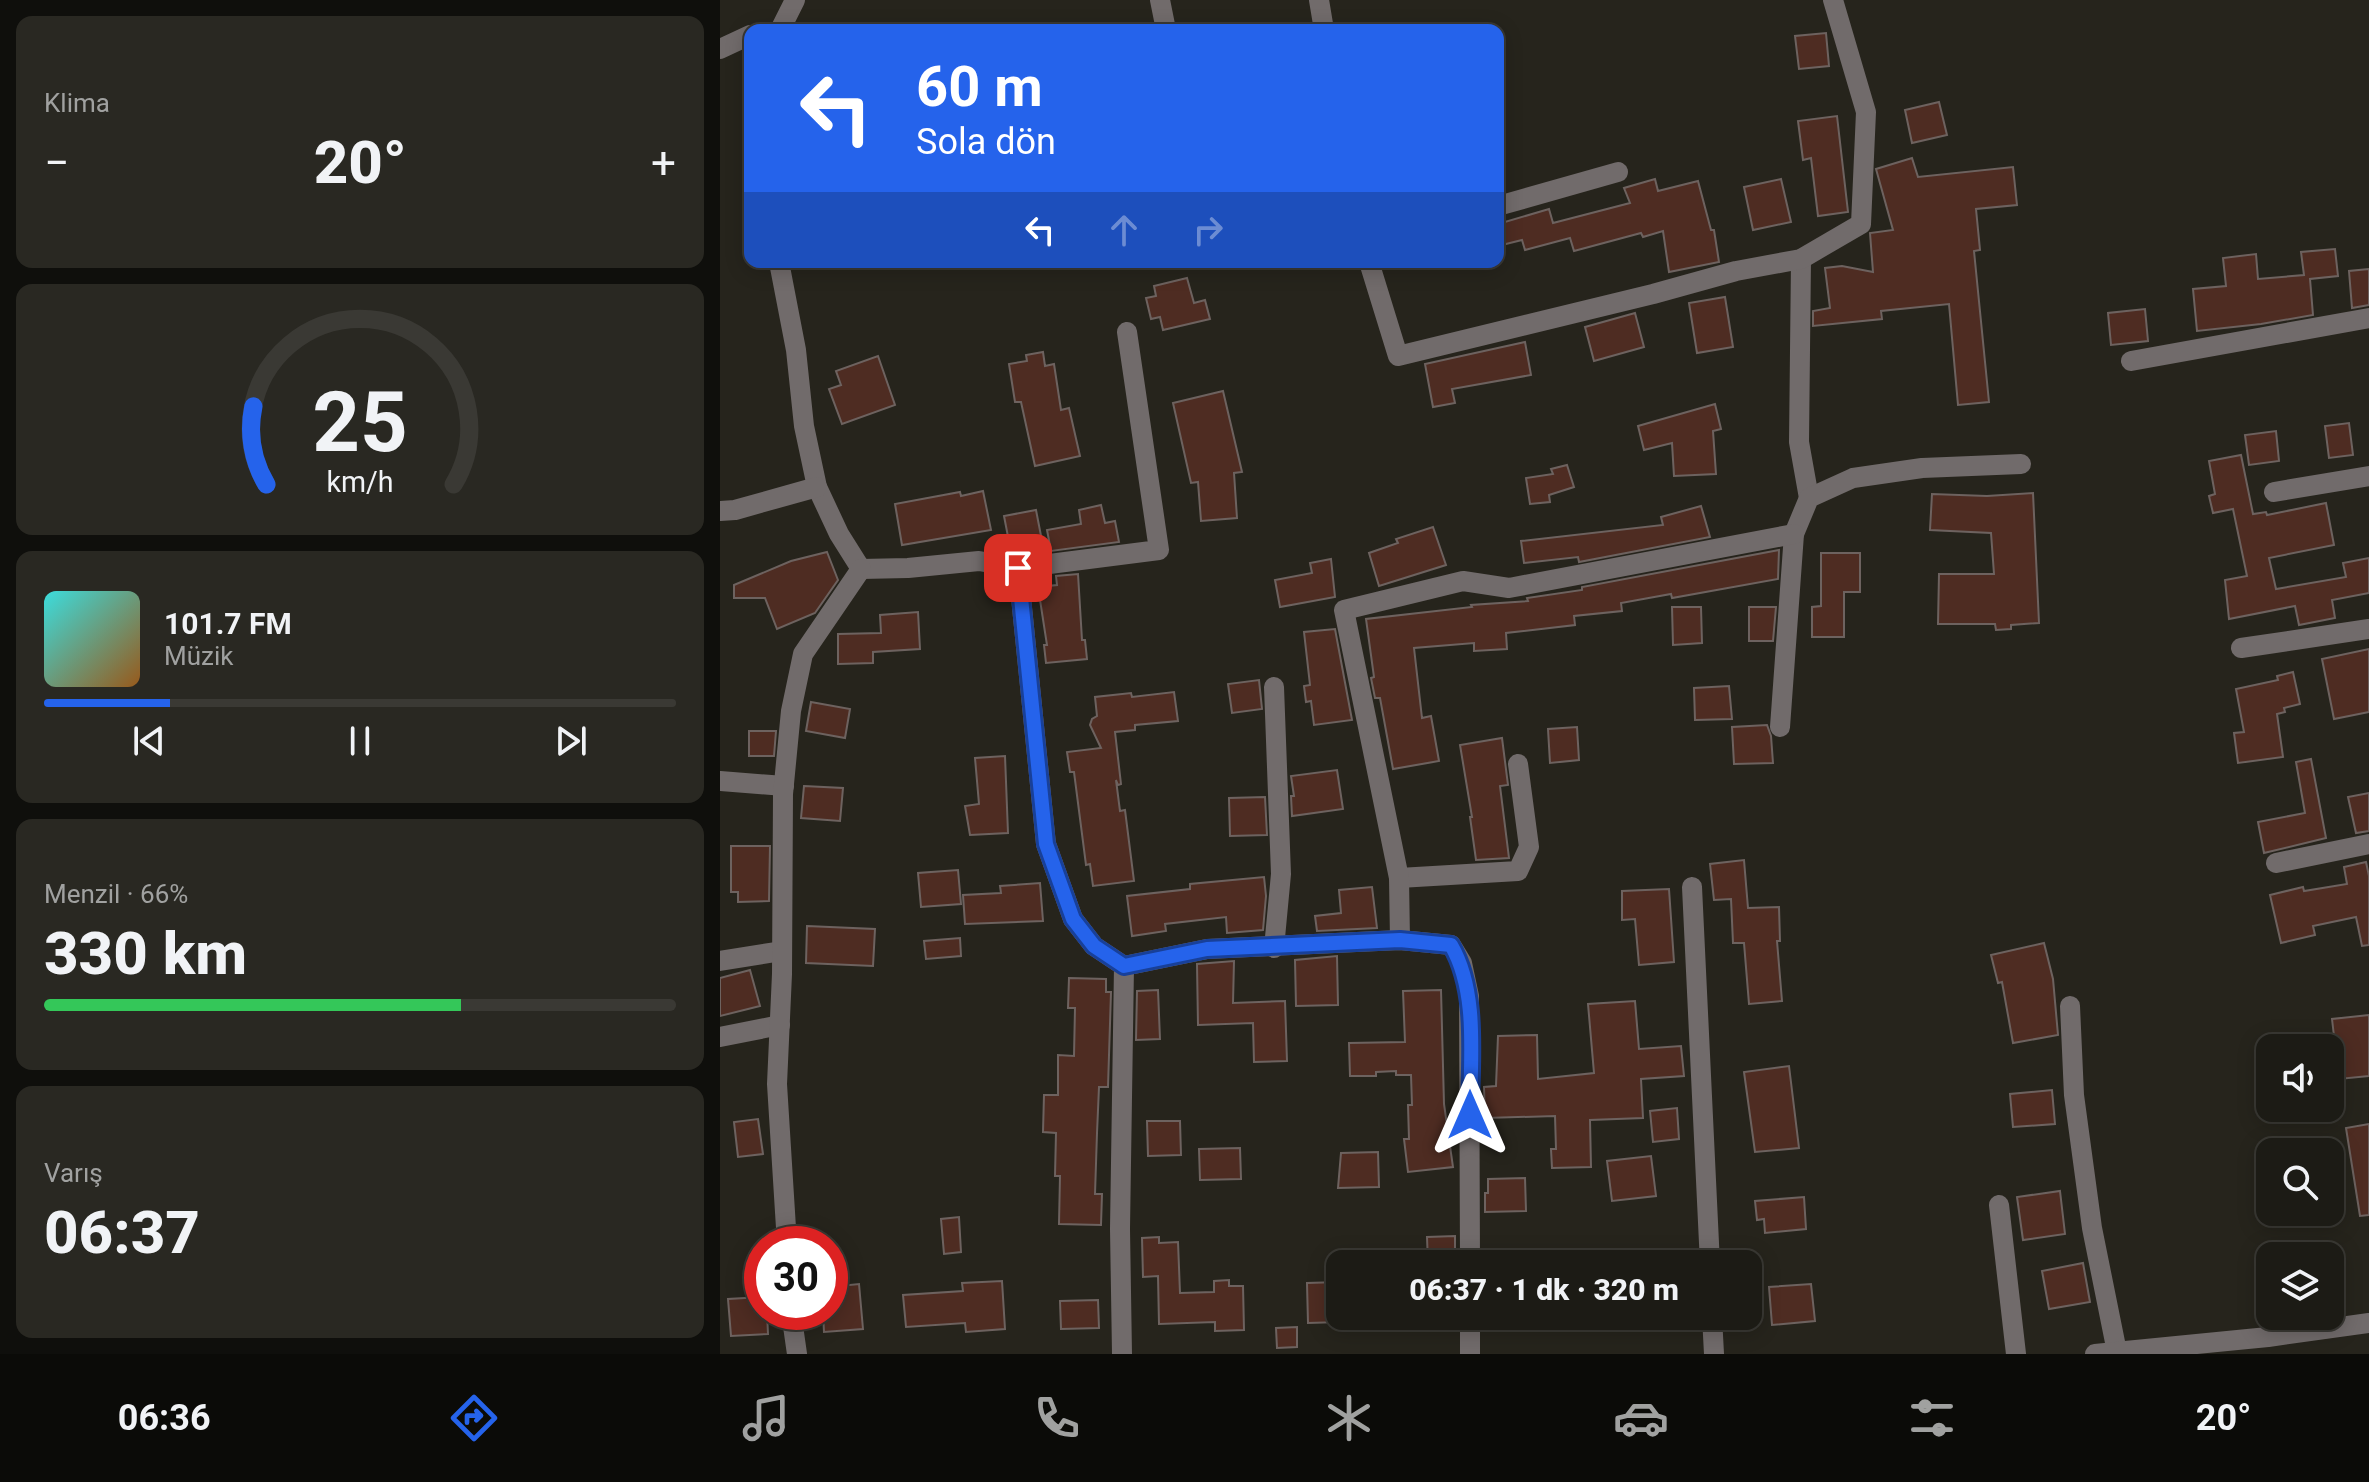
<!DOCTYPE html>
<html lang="tr">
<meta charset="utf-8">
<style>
body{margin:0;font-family:Roboto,sans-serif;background:#292822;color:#f1f3f6;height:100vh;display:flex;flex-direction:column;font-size:30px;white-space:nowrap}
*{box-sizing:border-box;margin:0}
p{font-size:26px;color:#a0a1a0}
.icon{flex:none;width:44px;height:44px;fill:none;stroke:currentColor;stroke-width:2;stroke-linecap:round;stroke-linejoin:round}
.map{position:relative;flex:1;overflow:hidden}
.side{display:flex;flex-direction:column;gap:16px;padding:16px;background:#0f0f0c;width:720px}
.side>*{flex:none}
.top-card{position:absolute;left:24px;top:24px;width:760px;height:244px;border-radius:16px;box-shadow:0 4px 20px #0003,0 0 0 2px #3a3934;background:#2563eb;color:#fff;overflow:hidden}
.tools{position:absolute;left:1536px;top:1034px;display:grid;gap:16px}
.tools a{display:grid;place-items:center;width:88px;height:88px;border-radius:16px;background:#1c1b15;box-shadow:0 4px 20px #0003,0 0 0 2px #3a3934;font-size:40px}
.speed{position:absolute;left:24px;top:1226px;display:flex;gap:16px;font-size:40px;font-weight:700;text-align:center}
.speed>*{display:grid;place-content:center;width:104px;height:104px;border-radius:50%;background:#1c1b15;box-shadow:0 4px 20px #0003,0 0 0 2px #3a3934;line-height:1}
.speed .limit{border:12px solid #d22;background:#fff;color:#111}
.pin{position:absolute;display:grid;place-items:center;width:68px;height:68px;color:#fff;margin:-34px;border-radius:16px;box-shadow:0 4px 12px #0006}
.me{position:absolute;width:88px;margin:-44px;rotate:0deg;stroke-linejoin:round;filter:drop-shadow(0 0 6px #0008)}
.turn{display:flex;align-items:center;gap:28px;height:168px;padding:0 40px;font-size:36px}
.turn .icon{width:104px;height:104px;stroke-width:2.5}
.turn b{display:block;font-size:56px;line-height:68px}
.lanes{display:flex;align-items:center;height:76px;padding:0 40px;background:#0003;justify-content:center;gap:40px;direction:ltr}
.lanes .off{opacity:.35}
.big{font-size:60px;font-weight:800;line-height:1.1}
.side .tile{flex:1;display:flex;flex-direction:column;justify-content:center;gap:12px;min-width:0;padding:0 28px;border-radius:16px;background:#292822}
.side .dial{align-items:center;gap:0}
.dial svg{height:208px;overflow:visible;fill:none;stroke:#3a3934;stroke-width:7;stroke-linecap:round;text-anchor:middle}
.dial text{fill:#f1f3f6;stroke:none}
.song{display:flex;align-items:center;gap:24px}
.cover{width:96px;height:96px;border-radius:12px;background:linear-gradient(135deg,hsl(180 70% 55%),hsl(30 70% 35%))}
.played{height:8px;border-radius:4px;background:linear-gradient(90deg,#2563eb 20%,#3a3934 20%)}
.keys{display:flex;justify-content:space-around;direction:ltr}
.heat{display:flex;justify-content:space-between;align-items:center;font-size:44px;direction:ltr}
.charge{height:12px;border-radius:6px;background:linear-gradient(90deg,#34c759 66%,#3a3934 0)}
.trip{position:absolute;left:606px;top:1250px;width:436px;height:80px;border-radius:16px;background:#1c1b15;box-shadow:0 4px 20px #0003,0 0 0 2px #3a3934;font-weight:800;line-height:80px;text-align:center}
.tabs{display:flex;height:128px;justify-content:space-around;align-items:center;background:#0b0b08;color:#a0a1a0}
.tabs .icon{width:56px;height:56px}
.tabs .selected{color:#2563eb}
.tabs b{font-size:36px;color:#f1f3f6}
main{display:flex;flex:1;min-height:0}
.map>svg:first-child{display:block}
</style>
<main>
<section class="side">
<div class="tile"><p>Klima</p>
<div class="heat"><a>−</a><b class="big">20°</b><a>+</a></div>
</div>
<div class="tile dial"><svg viewBox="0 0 100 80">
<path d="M14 69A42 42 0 1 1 86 69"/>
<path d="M14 69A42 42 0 0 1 9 39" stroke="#2563eb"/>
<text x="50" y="56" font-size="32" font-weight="700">25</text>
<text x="50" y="72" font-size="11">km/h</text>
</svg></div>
<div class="tile">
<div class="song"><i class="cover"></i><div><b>101.7 FM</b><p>Müzik</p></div></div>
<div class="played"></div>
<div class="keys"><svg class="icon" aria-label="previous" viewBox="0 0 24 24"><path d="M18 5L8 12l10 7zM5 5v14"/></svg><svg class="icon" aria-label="pause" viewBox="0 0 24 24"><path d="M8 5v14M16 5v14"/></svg><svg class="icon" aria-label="next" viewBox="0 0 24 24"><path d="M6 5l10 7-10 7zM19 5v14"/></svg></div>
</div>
<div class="tile"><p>Menzil · 66%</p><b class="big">330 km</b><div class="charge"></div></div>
<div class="tile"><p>Varış</p><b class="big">06:37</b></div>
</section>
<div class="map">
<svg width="1649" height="1354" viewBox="0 0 1649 1354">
<rect width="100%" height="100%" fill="#26241c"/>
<g fill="#4e2c22" stroke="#6d625f" stroke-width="2">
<polygon points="1106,33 1109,66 1079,69 1075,36"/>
<polygon points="1219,102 1227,135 1192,143 1185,110"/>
<polygon points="1117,116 1128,212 1098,216 1091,158 1083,160 1078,121"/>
<polygon points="1192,158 1198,177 1293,167 1297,205 1256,209 1260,250 1254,251 1269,402 1238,405 1229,304 1161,311 1162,319 1093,326 1093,311 1110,308 1105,268 1122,266 1153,272 1150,233 1173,230 1156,169"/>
<polygon points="935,179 938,191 978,181 991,230 994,230 999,262 949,272 943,231 923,237 921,233 854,251 850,238 805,250 802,240 778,246 778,224 829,209 833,223 910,203 904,188"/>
<polygon points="1061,179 1071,222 1033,230 1024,187"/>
<polygon points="1615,249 1618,276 1590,279 1593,315 1541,324 1477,331 1473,289 1506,286 1503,258 1536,254 1538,279 1584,275 1581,252"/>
<polygon points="1649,269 1649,305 1632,308 1629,271"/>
<polygon points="467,278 474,303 485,300 490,319 443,330 440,317 431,319 426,298 436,296 434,286"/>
<polygon points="1005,297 1013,347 977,353 969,303"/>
<polygon points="1425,309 1428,341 1391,345 1388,313"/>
<polygon points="915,313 924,347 874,361 865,327"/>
<polygon points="805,342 811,375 732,389 735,403 713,407 705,364"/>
<polygon points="323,352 325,366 334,364 341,410 349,408 360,456 315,466 301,402 295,402 289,364 307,361 306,355"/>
<polygon points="158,356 175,405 122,424 109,389 121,385 116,371"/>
<polygon points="503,391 522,472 514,473 517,518 481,521 478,482 471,483 453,403"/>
<polygon points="995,404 1001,429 993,431 996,474 954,476 952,443 924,450 918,426"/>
<polygon points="1629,423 1633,455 1609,458 1605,426"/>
<polygon points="1556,431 1559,461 1529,465 1525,435"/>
<polygon points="1521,455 1533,514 1546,512 1547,515 1606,503 1614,545 1549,558 1556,589 1626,577 1623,563 1649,558 1649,593 1612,600 1615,618 1579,625 1575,606 1509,619 1505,580 1527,576 1513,509 1493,513 1489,496 1495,494 1489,461"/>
<polygon points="847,465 854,487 829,495 830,502 810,504 806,478 833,474 831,469"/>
<polygon points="263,491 271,530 182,545 175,504 240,492 241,496"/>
<polygon points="1313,493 1319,623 1291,625 1291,629 1276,630 1275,624 1218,624 1219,574 1274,574 1271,533 1210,530 1212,494 1267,496"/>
<polygon points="381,505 385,523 395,521 399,542 331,551 327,530 361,524 359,510"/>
<polygon points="981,506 990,537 859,562 858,557 804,563 801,541 943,525 941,517"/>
<polygon points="316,510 322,541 290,547 284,516"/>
<polygon points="713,527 726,565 659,586 649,553 678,543 676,539"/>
<polygon points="1059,550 1058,579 952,598 951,594 901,603 902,611 854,616 855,625 786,633 787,649 754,651 754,643 694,648 702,718 711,716 719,761 673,769 660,698 655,698 651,678 654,677 646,619 752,607 751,605 808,601 807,598 862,590 862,587"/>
<polygon points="107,552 118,580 95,613 57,629 45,598 14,598 14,585 71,561"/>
<polygon points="1101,553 1140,553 1140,592 1124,592 1124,637 1092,637 1092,607 1101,606"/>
<polygon points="611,559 615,597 560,607 555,580 592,573 590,563"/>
<polygon points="358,574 362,640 365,640 367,659 326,663 324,645 327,645 318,587 337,585 336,576"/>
<polygon points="952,607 981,607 982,643 953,645"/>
<polygon points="1029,607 1056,607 1053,641 1029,641"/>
<polygon points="198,612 200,649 153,652 153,663 118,664 118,634 161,633 160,615"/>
<polygon points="615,629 632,720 594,725 591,701 586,702 584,686 590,685 584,632"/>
<polygon points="1649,649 1649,712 1614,719 1602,659"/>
<polygon points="1573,672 1580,704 1564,708 1565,712 1557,714 1563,757 1518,763 1514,733 1524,732 1516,689 1558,680 1557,676"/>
<polygon points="539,680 542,709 512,713 508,684"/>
<polygon points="1009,686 1012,719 975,720 974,688"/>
<polygon points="454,692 458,721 415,725 415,730 395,732 401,784 398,785 396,780 400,811 405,810 414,881 373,886 370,864 366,865 354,772 350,772 347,752 381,748 370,725 372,719 377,716 375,697 411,693 412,697"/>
<polygon points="91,702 130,709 125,738 86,731"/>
<polygon points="1047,725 1051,736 1053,763 1014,764 1012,727"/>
<polygon points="857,727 859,760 830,763 828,729"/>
<polygon points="29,731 56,731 54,756 29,756"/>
<polygon points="782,738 788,785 780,786 789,858 756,860 750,817 752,817 740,745"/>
<polygon points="285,756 288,833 250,835 245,806 259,804 255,758"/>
<polygon points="1591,759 1606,838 1544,853 1538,822 1585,813 1576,762"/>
<polygon points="617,770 623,809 572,816 571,796 574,796 571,776"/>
<polygon points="84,786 123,788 120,821 81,818"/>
<polygon points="1649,793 1649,831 1636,833 1628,797"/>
<polygon points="545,797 547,835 510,836 509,798"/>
<polygon points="11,846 50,846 49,901 18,902 18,892 11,892"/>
<polygon points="1024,860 1028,908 1059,907 1060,941 1057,941 1062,1001 1029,1004 1024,943 1013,943 1011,899 994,900 990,864"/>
<polygon points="1646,862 1649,876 1649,945 1642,946 1636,917 1593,926 1595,935 1561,943 1550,895 1583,887 1584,891 1627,884 1624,867"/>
<polygon points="238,870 241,904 201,907 198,873"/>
<polygon points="544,877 546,896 543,930 507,933 506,917 445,924 446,931 412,936 407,896 470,889 470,884"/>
<polygon points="320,883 323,921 245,924 243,895 281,893 280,886"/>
<polygon points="652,887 657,928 597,931 595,916 621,913 619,890"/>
<polygon points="949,889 954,962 919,965 915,919 902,920 902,891"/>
<polygon points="87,926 155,929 153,966 86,963"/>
<polygon points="240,938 241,956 206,959 204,941"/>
<polygon points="1324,943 1333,979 1338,1035 1293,1043 1282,982 1278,983 1271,955"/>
<polygon points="617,956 618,1005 576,1006 575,960"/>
<polygon points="514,961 513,1003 565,1001 567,1061 534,1062 533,1023 478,1025 477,964"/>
<polygon points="30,970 40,1006 0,1016 0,978"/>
<polygon points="349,978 386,979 386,992 391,992 388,1087 379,1087 377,1133 375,1194 382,1194 381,1225 339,1224 340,1176 335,1176 336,1133 323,1132 324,1095 338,1095 338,1055 354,1056 355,1008 348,1008"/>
<polygon points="438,990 440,1039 416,1040 417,991"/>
<polygon points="721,990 724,1104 733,1167 688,1172 684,1139 689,1139 688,1105 692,1105 691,1075 676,1075 676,1071 656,1072 656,1076 630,1076 629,1043 685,1042 683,991"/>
<polygon points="915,1001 919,1049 961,1046 964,1076 921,1079 923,1118 870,1120 871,1167 832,1168 831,1149 836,1149 835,1116 765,1118 764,1087 776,1086 778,1036 817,1035 818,1079 874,1073 868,1004"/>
<polygon points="1649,1015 1649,1076 1619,1079 1612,1019"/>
<polygon points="1069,1066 1079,1148 1035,1152 1024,1072"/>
<polygon points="1332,1090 1335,1124 1293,1127 1290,1094"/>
<polygon points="957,1108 959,1139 933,1142 930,1111"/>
<polygon points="38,1119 43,1154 18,1157 14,1122"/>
<polygon points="427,1121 460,1121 461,1155 428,1156"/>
<polygon points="1649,1124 1649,1215 1640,1216 1626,1128"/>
<polygon points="520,1148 521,1179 480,1180 479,1149"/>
<polygon points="658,1152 659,1187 618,1188 621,1153"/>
<polygon points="931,1156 936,1196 892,1201 887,1161"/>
<polygon points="805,1178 806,1211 765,1212 765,1193 768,1193 768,1179"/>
<polygon points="1340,1191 1345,1234 1303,1240 1297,1197"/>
<polygon points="1084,1197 1086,1229 1045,1233 1044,1219 1037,1220 1035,1201"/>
<polygon points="239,1217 241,1252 224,1254 221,1219"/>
<polygon points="735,1236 735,1264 708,1264 707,1237"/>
<polygon points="439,1237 439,1243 458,1242 460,1293 494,1292 494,1281 509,1280 509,1286 523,1286 524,1330 495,1331 495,1322 439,1324 438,1276 423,1277 422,1238"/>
<polygon points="1363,1263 1370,1302 1329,1309 1322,1271"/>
<polygon points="282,1281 285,1329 246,1332 245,1323 186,1327 183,1295 243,1291 242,1283"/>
<polygon points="619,1282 620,1322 588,1323 587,1283"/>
<polygon points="139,1284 143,1329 104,1332 103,1312 110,1312 110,1287"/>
<polygon points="1091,1284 1095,1321 1052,1325 1049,1287"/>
<polygon points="42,1297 42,1312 47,1312 48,1334 11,1336 8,1299"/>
<polygon points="378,1300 379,1328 341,1329 340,1301"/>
<polygon points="577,1327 577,1347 557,1348 556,1328"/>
</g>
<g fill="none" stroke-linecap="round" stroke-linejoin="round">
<g stroke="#716b6b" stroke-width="20">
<polyline points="440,0 446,30"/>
<polyline points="599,0 604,30"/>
<polyline points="60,30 75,0"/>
<polyline points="0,49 30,35"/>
<polyline points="778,206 898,172"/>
<polyline points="1081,259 1079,442 1089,498"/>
<polyline points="59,262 76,350 84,426 97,487 119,534 141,569 188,568 259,561 298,568 326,844 353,919 374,946 404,966 487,949 680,940 731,945 742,963 749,996 750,1264"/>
<polyline points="649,262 678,356 933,294 1016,271 1081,259 1141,224 1146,112 1113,0"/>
<polyline points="1411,361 1649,318"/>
<polyline points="1554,492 1649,476"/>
<polyline points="0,511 15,510 97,487"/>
<polyline points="298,568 439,550 407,332"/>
<polyline points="1521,648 1649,629"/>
<polyline points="554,687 561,874 554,948"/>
<polyline points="1060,727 1074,534 1089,498 1133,478 1202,468 1301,464"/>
<polyline points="0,781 64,786"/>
<polyline points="1556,863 1649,844"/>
<polyline points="679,878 798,871 809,847 798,764"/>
<polyline points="972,887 990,1264"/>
<polyline points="680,940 679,878 624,610 743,581 789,588 1074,534"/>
<polyline points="0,961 62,951"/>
<polyline points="1350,1006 1354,1095 1372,1228 1397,1352"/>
<polyline points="0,1037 60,1025"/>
<polyline points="1279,1205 1296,1354"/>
<polyline points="67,1244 57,1084 62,974 63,794 71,711 83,654 141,569"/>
<polyline points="71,1312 77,1354"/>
<polyline points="750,1316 750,1354"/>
<polyline points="992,1316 994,1354"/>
<polyline points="402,1354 400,1229 404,966"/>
<polyline points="1375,1354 1548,1337 1649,1323"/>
</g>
</g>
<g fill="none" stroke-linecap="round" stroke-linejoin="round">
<g stroke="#184099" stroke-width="20">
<path id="route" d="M298 568 326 844 353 919 374 946 404 966 487 949 680 940 731 945C759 993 750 1061 750 1115"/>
</g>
<use href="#route" stroke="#2563eb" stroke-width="14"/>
</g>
</svg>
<div class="tools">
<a><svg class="icon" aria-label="sound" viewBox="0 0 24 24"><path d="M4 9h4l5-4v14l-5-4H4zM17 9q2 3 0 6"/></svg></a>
<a><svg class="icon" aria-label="search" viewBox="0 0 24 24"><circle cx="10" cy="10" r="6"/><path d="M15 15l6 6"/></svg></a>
<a><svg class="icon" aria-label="layers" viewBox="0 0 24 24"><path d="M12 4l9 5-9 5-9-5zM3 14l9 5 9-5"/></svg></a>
</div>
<div class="speed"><div class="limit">30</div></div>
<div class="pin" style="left:298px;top:568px;background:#d93025"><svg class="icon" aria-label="arrive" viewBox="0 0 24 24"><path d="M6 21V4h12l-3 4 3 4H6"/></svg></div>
<svg class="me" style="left:750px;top:1115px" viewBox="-20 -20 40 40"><path d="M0-17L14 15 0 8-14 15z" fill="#2563eb" stroke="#fff" stroke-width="4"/></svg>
<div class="trip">06:37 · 1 dk · 320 m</div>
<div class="top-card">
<div class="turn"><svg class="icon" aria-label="left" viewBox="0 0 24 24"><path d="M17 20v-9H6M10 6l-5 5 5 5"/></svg><div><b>60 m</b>Sola dön</div></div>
<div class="lanes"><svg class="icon" aria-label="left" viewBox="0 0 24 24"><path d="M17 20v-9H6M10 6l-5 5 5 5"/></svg><svg class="icon off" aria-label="ahead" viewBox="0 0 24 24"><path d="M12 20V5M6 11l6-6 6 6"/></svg><svg class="icon off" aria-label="right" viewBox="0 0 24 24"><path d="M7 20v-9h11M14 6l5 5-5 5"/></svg></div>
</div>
</div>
</main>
<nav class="tabs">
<b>06:36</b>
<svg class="icon selected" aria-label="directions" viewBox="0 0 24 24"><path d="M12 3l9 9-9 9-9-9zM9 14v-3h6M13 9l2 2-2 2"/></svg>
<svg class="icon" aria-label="music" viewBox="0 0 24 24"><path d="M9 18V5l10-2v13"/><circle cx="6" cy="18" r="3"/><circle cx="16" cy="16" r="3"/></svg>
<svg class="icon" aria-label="phone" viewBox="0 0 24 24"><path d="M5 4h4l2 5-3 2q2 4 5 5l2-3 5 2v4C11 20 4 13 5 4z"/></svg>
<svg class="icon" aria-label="climate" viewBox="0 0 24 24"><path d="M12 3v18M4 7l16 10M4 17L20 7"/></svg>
<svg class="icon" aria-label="car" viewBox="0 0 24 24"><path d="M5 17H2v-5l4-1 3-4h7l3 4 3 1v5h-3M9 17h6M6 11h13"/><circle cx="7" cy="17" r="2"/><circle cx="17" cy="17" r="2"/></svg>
<svg class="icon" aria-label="filters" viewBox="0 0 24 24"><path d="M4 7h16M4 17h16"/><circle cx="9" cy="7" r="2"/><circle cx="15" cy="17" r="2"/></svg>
<b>20°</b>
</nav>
